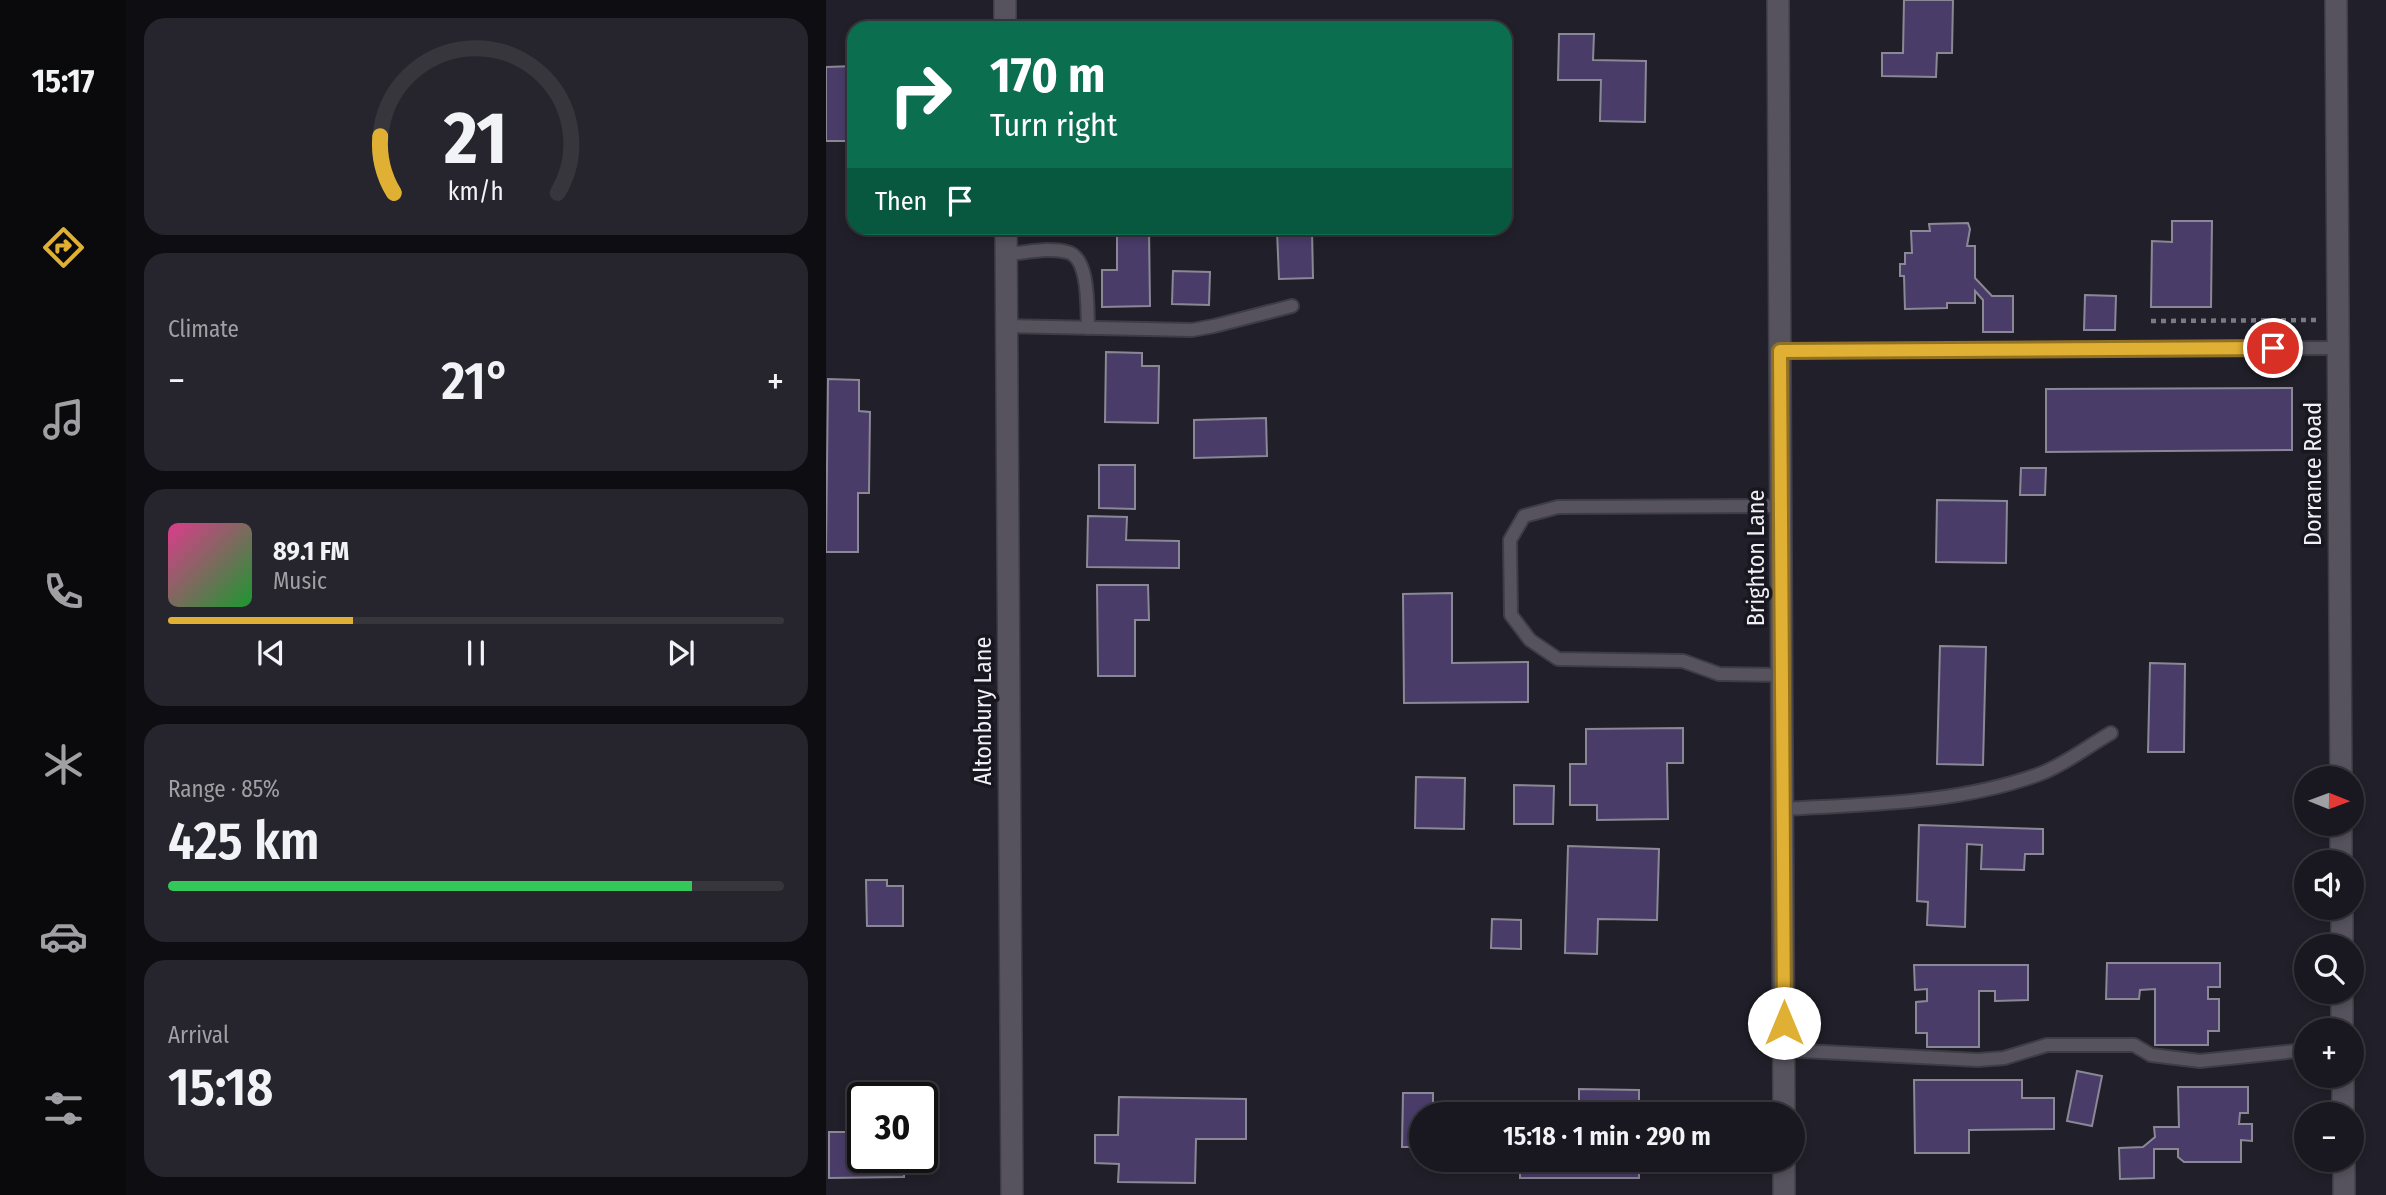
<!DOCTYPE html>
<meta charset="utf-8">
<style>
body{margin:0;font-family:"Fira Sans Condensed",sans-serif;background:#26242c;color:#f1f3f6;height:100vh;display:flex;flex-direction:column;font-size:26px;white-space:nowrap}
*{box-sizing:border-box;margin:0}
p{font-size:23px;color:#9f9fa4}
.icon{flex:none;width:38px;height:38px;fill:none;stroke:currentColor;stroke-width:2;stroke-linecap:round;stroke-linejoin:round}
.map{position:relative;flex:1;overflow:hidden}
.side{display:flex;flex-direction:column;gap:18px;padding:18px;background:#0e0d11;width:700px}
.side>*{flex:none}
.banner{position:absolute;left:21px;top:21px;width:665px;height:214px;border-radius:21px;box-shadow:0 4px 10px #0003,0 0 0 2px #37363d;background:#0b6e4f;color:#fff;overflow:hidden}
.needle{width:46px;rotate:91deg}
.buttons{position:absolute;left:1468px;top:766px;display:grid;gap:14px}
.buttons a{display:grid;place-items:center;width:70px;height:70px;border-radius:50%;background:#19171f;box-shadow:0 4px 10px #0003,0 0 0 2px #37363d;font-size:35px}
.speed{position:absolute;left:21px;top:1082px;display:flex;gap:14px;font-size:35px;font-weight:700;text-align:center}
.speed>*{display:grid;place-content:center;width:91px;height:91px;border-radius:50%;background:#19171f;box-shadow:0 4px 10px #0003,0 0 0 2px #37363d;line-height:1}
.speed .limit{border:4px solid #111;border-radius:10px;background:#fff;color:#111}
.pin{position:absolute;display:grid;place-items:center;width:60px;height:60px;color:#fff;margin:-30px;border:4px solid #fff;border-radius:50%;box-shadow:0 2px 7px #0007}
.me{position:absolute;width:77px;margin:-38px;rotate:0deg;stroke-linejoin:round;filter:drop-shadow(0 0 5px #0008)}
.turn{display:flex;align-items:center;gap:24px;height:147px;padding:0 28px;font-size:32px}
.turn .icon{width:91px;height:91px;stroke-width:2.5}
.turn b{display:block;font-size:49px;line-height:60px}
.then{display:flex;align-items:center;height:66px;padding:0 28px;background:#0003;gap:14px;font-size:26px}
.big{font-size:52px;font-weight:600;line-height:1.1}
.side .card{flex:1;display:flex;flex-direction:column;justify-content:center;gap:10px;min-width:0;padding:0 24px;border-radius:21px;background:#26242c}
.side .dial{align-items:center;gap:0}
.dial svg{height:182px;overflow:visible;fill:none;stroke:#37363d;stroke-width:7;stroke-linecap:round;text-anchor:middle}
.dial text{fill:#f1f3f6;stroke:none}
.song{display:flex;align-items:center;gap:21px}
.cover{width:84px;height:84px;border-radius:10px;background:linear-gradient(135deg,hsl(330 70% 55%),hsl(130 70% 35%))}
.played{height:7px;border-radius:4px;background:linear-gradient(90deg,#e0b034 30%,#37363d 30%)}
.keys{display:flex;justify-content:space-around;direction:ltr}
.heat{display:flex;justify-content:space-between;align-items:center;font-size:38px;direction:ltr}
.charge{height:10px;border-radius:5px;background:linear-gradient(90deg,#34c759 85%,#37363d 0)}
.trip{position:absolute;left:583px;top:1102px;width:396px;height:70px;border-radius:35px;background:#19171f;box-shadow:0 4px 10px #0003,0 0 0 2px #37363d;font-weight:600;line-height:70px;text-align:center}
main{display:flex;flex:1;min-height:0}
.menu{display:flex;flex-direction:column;width:126px;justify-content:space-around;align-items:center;background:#0a090c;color:#9f9fa4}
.menu .icon{width:49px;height:49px}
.menu .active{color:#e0b034}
.menu b{font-size:32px;color:#f1f3f6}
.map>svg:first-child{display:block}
</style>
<main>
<nav class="menu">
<b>15:17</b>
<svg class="icon active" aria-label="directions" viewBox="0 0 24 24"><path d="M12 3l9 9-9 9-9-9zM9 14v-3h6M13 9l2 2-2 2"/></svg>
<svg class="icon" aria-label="music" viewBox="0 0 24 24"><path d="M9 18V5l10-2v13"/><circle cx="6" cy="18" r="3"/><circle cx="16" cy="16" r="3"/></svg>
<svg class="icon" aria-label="phone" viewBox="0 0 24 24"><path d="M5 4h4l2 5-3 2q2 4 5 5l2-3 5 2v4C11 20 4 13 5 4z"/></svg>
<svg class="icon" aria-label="climate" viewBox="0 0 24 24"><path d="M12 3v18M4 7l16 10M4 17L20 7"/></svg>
<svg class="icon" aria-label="car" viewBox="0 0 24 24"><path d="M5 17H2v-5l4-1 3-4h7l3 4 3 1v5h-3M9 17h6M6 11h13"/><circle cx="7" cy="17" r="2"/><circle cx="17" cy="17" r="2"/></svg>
<svg class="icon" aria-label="filters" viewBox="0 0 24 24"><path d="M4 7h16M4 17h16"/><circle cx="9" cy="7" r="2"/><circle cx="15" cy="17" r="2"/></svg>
</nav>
<section class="side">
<div class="card dial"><svg viewBox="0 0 100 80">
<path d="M14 69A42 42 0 1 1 86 69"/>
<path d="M14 69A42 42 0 0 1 8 44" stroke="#e0b034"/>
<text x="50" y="56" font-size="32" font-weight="700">21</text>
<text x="50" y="72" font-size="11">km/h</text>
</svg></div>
<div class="card"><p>Climate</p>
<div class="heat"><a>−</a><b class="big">21°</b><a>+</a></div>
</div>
<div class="card">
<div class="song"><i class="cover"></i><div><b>89.1 FM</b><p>Music</p></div></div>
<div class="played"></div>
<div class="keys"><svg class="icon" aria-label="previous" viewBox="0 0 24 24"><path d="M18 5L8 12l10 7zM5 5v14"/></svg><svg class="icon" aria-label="pause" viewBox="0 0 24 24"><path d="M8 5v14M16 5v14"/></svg><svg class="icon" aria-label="next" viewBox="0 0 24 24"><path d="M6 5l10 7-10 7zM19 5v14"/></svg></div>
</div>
<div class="card"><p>Range · 85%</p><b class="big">425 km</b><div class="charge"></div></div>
<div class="card"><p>Arrival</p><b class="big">15:18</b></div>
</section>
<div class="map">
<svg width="1560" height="1195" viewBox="0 0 1560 1195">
<rect width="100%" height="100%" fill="#211f29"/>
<g fill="#493c69" stroke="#8b8895" stroke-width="2">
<polygon points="1078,0 1127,0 1126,53 1111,53 1110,77 1056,76 1056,53 1077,53"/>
<polygon points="733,34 768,34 767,60 820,61 819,122 774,121 775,80 732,80"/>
<polygon points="28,66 28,141 0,141 0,67"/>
<polygon points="1346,221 1386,221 1385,307 1325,307 1326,241 1346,242"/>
<polygon points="1142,223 1144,229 1141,246 1149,246 1149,278 1166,296 1187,296 1187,332 1157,332 1157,300 1149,291 1149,303 1121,303 1121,308 1079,309 1078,276 1074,276 1074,264 1079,264 1079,253 1086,253 1085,231 1104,231 1103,224"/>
<polygon points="291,228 323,228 324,306 276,307 276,270 291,270"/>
<polygon points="486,230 487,278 453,279 451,231"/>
<polygon points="347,271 384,272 383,305 346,304"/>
<polygon points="1259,295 1290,296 1289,330 1258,330"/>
<polygon points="280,352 316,353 316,366 333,366 332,423 279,422"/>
<polygon points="2,379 33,380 33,411 44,412 43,493 32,493 32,552 0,552"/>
<polygon points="1466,388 1466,450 1220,452 1220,389"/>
<polygon points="440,418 441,456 368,458 368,420"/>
<polygon points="273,465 309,465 309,509 273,508"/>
<polygon points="1195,468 1220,468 1219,495 1194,495"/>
<polygon points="1111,500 1181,501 1180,563 1110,562"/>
<polygon points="262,516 301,517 300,540 353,541 353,568 261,567"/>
<polygon points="271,585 322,585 323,620 309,620 309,676 272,676"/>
<polygon points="626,593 626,663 702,662 702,702 578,703 577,594"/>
<polygon points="1114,646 1160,647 1157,765 1111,764"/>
<polygon points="1324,663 1359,664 1358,752 1322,752"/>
<polygon points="857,728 857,763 841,763 842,819 771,820 771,805 744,805 744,764 760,764 760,729"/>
<polygon points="590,777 639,778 638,829 589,828"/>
<polygon points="688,785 728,786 727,824 688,824"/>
<polygon points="1093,825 1217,829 1217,854 1199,854 1198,870 1155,869 1156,845 1141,844 1139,927 1101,925 1102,902 1091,901"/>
<polygon points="742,846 833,849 831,920 772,919 771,954 739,953"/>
<polygon points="40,880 61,880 61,886 77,886 77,926 41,926"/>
<polygon points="666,919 695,920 695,949 665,948"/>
<polygon points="1281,963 1394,963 1394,987 1382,987 1382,999 1393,999 1393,1031 1382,1031 1382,1045 1329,1045 1329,989 1314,990 1313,999 1280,999"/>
<polygon points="1088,965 1202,965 1202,1000 1169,1001 1169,991 1153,991 1153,1047 1101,1047 1101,1033 1090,1033 1090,1002 1101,1001 1101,989 1089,990"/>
<polygon points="1251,1071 1276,1076 1266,1126 1241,1121"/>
<polygon points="1088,1080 1196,1080 1196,1098 1228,1098 1228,1129 1143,1130 1143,1153 1089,1153"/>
<polygon points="1352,1087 1422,1087 1422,1113 1414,1113 1413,1124 1426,1124 1426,1141 1415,1140 1415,1162 1358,1162 1352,1157 1352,1149 1328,1149 1328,1178 1294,1179 1293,1148 1317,1147 1329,1137 1328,1127 1353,1127"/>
<polygon points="753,1089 813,1090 813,1115 753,1115"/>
<polygon points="577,1093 607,1093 607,1115 595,1115 595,1147 576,1147"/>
<polygon points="23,1096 77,1096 37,1097 37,1157 78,1157 78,1177 3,1178 3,1132 23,1132"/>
<polygon points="293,1097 420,1099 420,1139 370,1139 369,1183 292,1182 293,1164 269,1163 269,1135 292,1135"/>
<rect x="694" y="1160" width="119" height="18"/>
</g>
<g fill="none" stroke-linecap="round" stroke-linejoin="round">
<g stroke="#3e3c44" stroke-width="16">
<g id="service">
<path d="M180 254C199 253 223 247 241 252 264 257 261 309 262 328"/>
<polyline points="181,326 366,330 388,326 466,306"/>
<polyline points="954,351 1512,348"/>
<polyline points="956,506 732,507 698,516 684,540 685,615 704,640 732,659 857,661 893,674 957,675"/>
<path d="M957 809C1042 804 1130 804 1211 775 1235 767 1262 746 1285 733"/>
<polyline points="958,1050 1152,1060 1178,1058 1221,1045 1308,1045 1325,1055 1374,1061 1480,1050"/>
</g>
</g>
<g stroke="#3e3c44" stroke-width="24">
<g id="minor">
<polyline points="179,0 179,28"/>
<polyline points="952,0 958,1115"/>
<polyline points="1510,0 1515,779"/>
<polyline points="180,228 186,1195"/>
<polyline points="1515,824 1515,863"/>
<polyline points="1516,908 1516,947"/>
<polyline points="1516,992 1516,1031"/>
<polyline points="1517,1076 1517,1115"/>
<polyline points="958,1160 958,1195"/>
<polyline points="1518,1160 1518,1195"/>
</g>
</g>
<polyline stroke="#7c7b83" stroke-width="4.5" stroke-dasharray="5 5" stroke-linecap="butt" points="1325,321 1491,320"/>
<use href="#service" stroke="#56535e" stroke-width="12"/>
<use href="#minor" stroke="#56535e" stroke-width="21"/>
</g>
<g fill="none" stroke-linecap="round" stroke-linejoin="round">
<g stroke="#927222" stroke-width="18">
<polyline id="route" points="958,1023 954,351 1447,348"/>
</g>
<use href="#route" stroke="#e0b034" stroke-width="12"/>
</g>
<g text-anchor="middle" stroke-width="7" stroke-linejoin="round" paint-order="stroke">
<g font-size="24" fill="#f1f0f7" stroke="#18161f">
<text transform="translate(1487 474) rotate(-90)" y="8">Dorrance Road</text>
<text transform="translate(930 558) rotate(-90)" y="8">Brighton Lane</text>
<text transform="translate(157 711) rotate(-90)" y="8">Altonbury Lane</text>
</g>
</g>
</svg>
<div class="buttons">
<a><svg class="needle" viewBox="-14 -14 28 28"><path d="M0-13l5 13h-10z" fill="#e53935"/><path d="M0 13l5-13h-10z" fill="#9f9fa4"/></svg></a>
<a><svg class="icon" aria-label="sound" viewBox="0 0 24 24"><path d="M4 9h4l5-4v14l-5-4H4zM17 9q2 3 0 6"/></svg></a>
<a><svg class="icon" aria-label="search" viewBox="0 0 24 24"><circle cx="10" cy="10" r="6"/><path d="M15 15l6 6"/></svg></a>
<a>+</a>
<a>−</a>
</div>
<div class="speed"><div class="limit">30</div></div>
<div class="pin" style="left:1447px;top:348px;background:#d93025"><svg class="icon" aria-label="arrive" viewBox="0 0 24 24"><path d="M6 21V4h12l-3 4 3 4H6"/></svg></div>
<svg class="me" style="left:958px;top:1023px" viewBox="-20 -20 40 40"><circle r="19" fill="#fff"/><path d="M0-13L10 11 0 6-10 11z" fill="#e0b034"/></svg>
<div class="trip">15:18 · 1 min · 290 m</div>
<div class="banner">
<div class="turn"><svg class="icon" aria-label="right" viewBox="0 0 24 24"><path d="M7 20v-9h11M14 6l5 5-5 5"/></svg><div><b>170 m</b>Turn right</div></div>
<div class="then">Then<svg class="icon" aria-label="arrive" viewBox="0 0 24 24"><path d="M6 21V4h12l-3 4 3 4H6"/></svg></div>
</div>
</div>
</main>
